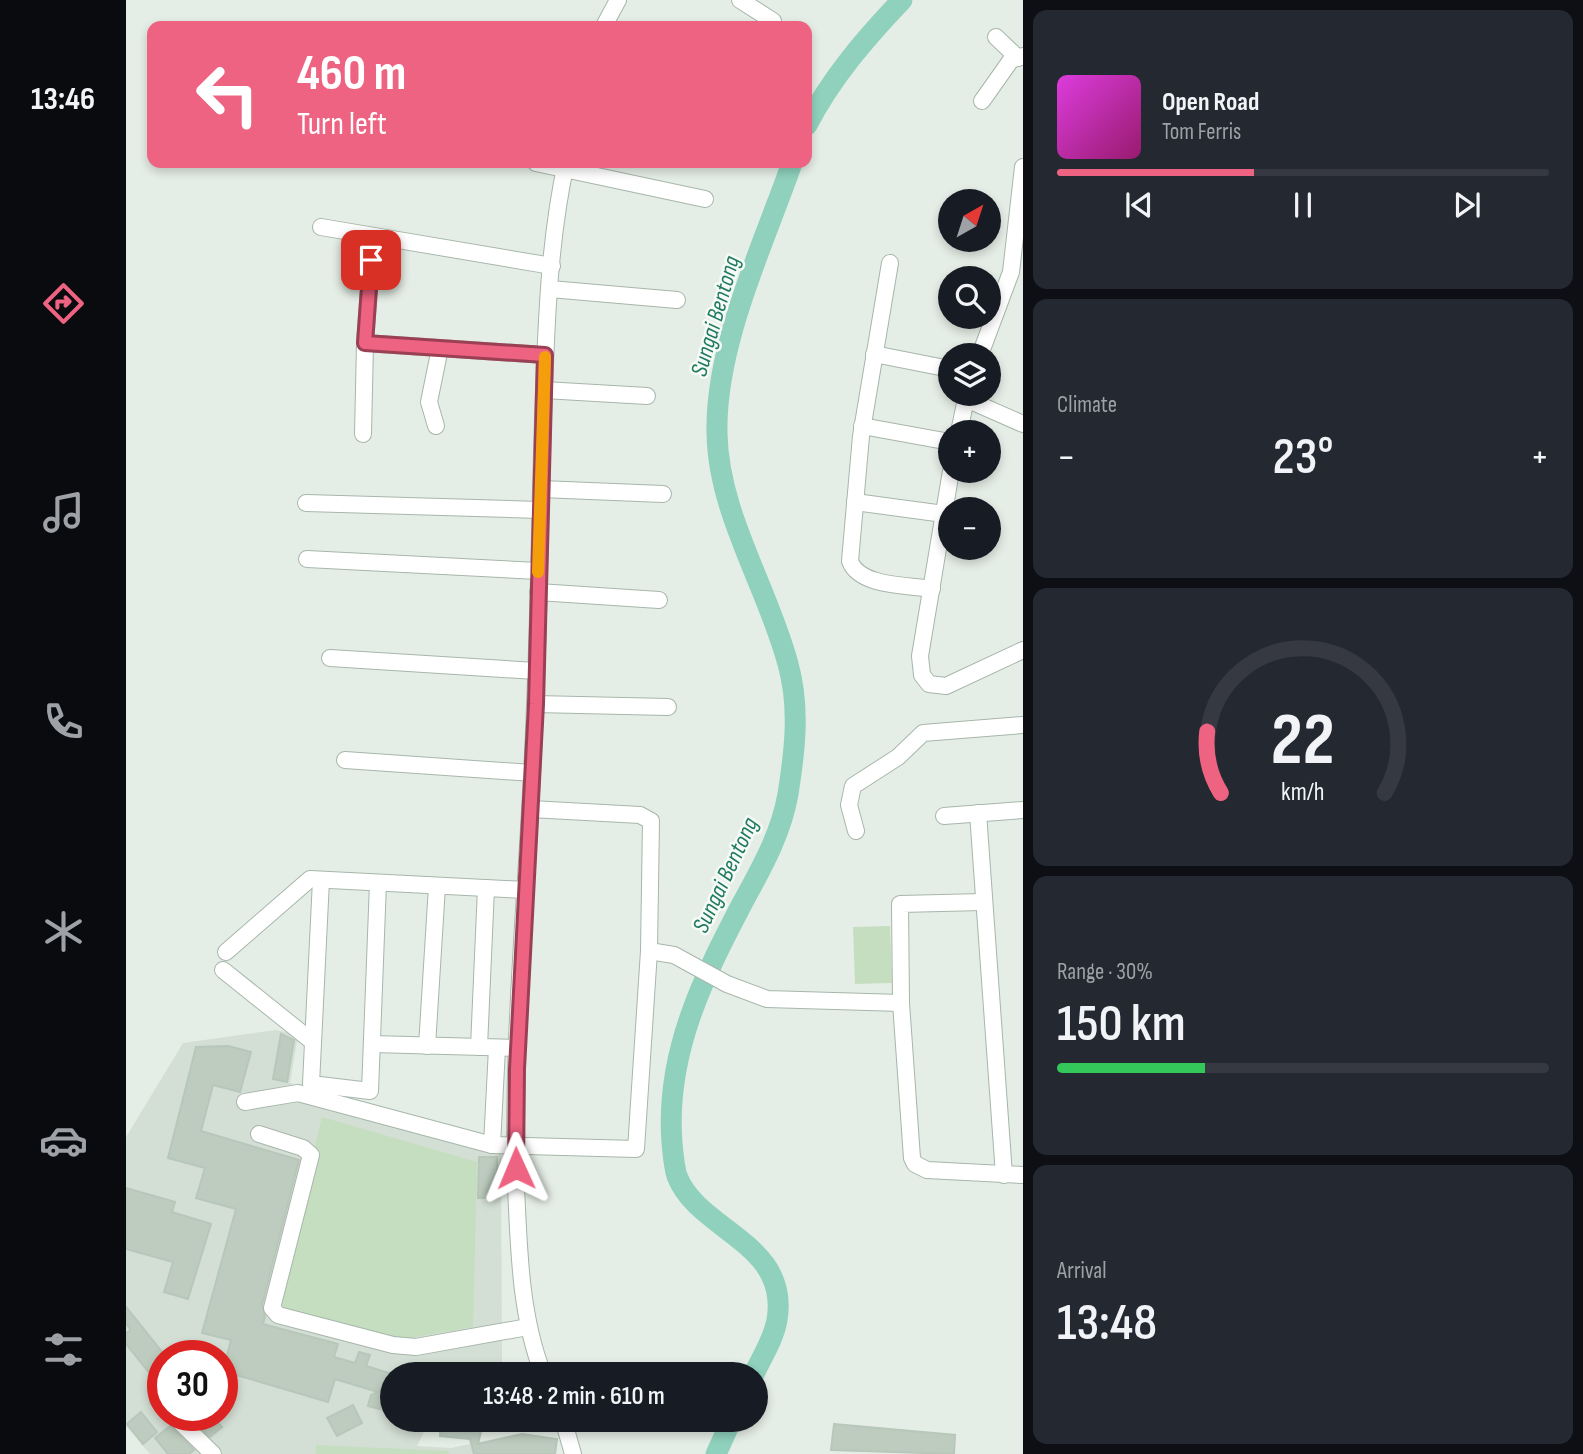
<!DOCTYPE html>
<meta charset="utf-8">
<style>
body{margin:0;font-family:"Sofia Sans Condensed",sans-serif;background:#242831;color:#f1f3f6;height:100vh;display:flex;flex-direction:column;font-size:26px;white-space:nowrap}
*{box-sizing:border-box;margin:0}
p{font-size:23px;color:#9ea1a6}
.icon{flex:none;width:38px;height:38px;fill:none;stroke:currentColor;stroke-width:2;stroke-linecap:round;stroke-linejoin:round}
.map{position:relative;flex:1;overflow:hidden}
.panel{display:flex;flex-direction:column;gap:10px;padding:10px;background:#0d0f14;width:560px}
.panel>*{flex:none}
.hud{position:absolute;left:21px;top:21px;width:665px;height:147px;border-radius:14px;box-shadow:0 4px 10px #0003;background:#ee6381;color:#fff;overflow:hidden}
.needle{width:46px;rotate:39deg}
.tools{position:absolute;left:812px;top:189px;display:grid;gap:14px}
.tools a{display:grid;place-items:center;width:63px;height:63px;border-radius:50%;background:#171b24;box-shadow:0 4px 10px #0003;font-size:35px}
.speed{position:absolute;left:21px;top:1340px;display:flex;gap:14px;font-size:35px;font-weight:700;text-align:center}
.speed>*{display:grid;place-content:center;width:91px;height:91px;border-radius:50%;background:#171b24;box-shadow:0 4px 10px #0003;line-height:1}
.speed .limit{border:10px solid #d22;background:#fff;color:#111}
.pin{position:absolute;display:grid;place-items:center;width:60px;height:60px;color:#fff;margin:-30px;border-radius:14px;box-shadow:0 4px 10px #0006}
.me{position:absolute;width:77px;margin:-38px;rotate:359deg;stroke-linejoin:round;filter:drop-shadow(0 0 5px #0008)}
.turn{display:flex;align-items:center;gap:24px;height:147px;padding:0 35px;font-size:32px}
.turn .icon{width:91px;height:91px;stroke-width:2.5}
.turn b{display:block;font-size:49px;line-height:60px}
.big{font-size:52px;font-weight:600;line-height:1.1}
.panel .card{flex:1;display:flex;flex-direction:column;justify-content:center;gap:10px;min-width:0;padding:0 24px;border-radius:14px;background:#242831}
.panel .dial{align-items:center;gap:0}
.dial svg{height:182px;overflow:visible;fill:none;stroke:#363941;stroke-width:7;stroke-linecap:round;text-anchor:middle}
.dial text{fill:#f1f3f6;stroke:none}
.song{display:flex;align-items:center;gap:21px}
.cover{width:84px;height:84px;border-radius:10px;background:linear-gradient(135deg,hsl(300 70% 55%),hsl(320 70% 35%))}
.played{height:7px;border-radius:4px;background:linear-gradient(90deg,#ee6381 40%,#363941 40%)}
.keys{display:flex;justify-content:space-around;direction:ltr}
.heat{display:flex;justify-content:space-between;align-items:center;font-size:38px;direction:ltr}
.charge{height:10px;border-radius:5px;background:linear-gradient(90deg,#34c759 30%,#363941 0)}
.trip{position:absolute;left:254px;top:1362px;width:388px;height:70px;border-radius:35px;background:#171b24;box-shadow:0 4px 10px #0003;font-weight:600;line-height:70px;text-align:center}
main{display:flex;flex:1;min-height:0}
.dock{display:flex;flex-direction:column;width:126px;justify-content:space-around;align-items:center;background:#090b0e;color:#9ea1a6}
.dock .icon{width:49px;height:49px}
.dock .on{color:#ee6381}
.dock b{font-size:32px;color:#f1f3f6}
.map>svg:first-child{display:block}
</style>
<main>
<nav class="dock">
<b>13:46</b>
<svg class="icon on" aria-label="directions" viewBox="0 0 24 24"><path d="M12 3l9 9-9 9-9-9zM9 14v-3h6M13 9l2 2-2 2"/></svg>
<svg class="icon" aria-label="music" viewBox="0 0 24 24"><path d="M9 18V5l10-2v13"/><circle cx="6" cy="18" r="3"/><circle cx="16" cy="16" r="3"/></svg>
<svg class="icon" aria-label="phone" viewBox="0 0 24 24"><path d="M5 4h4l2 5-3 2q2 4 5 5l2-3 5 2v4C11 20 4 13 5 4z"/></svg>
<svg class="icon" aria-label="climate" viewBox="0 0 24 24"><path d="M12 3v18M4 7l16 10M4 17L20 7"/></svg>
<svg class="icon" aria-label="car" viewBox="0 0 24 24"><path d="M5 17H2v-5l4-1 3-4h7l3 4 3 1v5h-3M9 17h6M6 11h13"/><circle cx="7" cy="17" r="2"/><circle cx="17" cy="17" r="2"/></svg>
<svg class="icon" aria-label="filters" viewBox="0 0 24 24"><path d="M4 7h16M4 17h16"/><circle cx="9" cy="7" r="2"/><circle cx="15" cy="17" r="2"/></svg>
</nav>
<div class="map">
<svg width="897" height="1454" viewBox="0 0 897 1454">
<rect width="100%" height="100%" fill="#e5eee6"/>
<path fill="#d3ded4" fill-rule="evenodd" d="M150 1030 172 1035 164 1083 375 1140 376 1363 314 1369 313 1374H266V1419H304L291 1446 325 1448 391 1434 397 1454H24L0 1426V1137L57 1043ZM37 1356H96V1416H37Z"/>
<g fill="#c5debf">
<polygon points="764,926 766,983 729,984 727,927"/>
<polygon points="196,1117 351,1162 347,1327 277,1339 150,1307"/>
<polygon points="190,1445 322,1451 323,1454 190,1454"/>
</g>
<g fill="none" stroke-linecap="round" stroke-linejoin="round">
<g stroke="#8fd1bd" stroke-width="21">
<path d="M681 125C706 77 739 39 776 0"/>
<path d="M628 1374C636 1357 648 1338 651 1320 664 1242 572 1231 551 1176 548 1167 547 1153 546 1143 539 1054 577 978 617 902 636 867 655 834 662 794 669 750 674 707 662 664 642 588 592 513 591 433 589 345 637 246 666 163"/>
<polyline points="590,1454 606,1419"/>
</g>
</g>
<g fill="#bdccbf" stroke="#b7c7b9" stroke-width="2">
<polygon points="155,1034 168,1040 161,1082 147,1079"/>
<polygon points="102,1046 125,1052 114,1092 87,1085 75,1131 173,1160 136,1305 139,1316 137,1324 212,1344 208,1357 229,1363 233,1352 244,1355 240,1366 266,1374 266,1396 259,1394 254,1409 242,1406 245,1395 252,1392 209,1379 202,1402 97,1371 105,1340 76,1333 110,1209 70,1198 79,1168 42,1158 70,1047"/>
<polygon points="353,1157 371,1157 371,1198 352,1198"/>
<polygon points="0,1188 49,1202 46,1212 85,1224 62,1299 38,1292 47,1262 0,1249"/>
<polygon points="0,1307 37,1353 37,1390 0,1344 0,1333 5,1330 0,1324"/>
<polygon points="227,1405 236,1423 211,1436 201,1418"/>
<polygon points="15,1412 31,1432 17,1444 1,1424"/>
<polygon points="63,1416 87,1416 96,1427 84,1437"/>
<polygon points="315,1419 358,1419 352,1444 396,1434 431,1439 429,1454 348,1454 344,1439 314,1436"/>
<polygon points="708,1424 829,1435 828,1454 705,1450"/>
<polygon points="44,1426 68,1450 63,1454 42,1454 29,1438"/>
</g>
<g fill="none" stroke-linecap="round" stroke-linejoin="round">
<g stroke="#a7b6aa" stroke-width="18">
<g id="minor">
<polyline points="614,0 647,21"/>
<polyline points="478,26 492,0"/>
<polyline points="870,37 892,58"/>
<polyline points="856,101 885,60 897,56"/>
<polyline points="410,163 579,199"/>
<polyline points="195,227 426,266"/>
<path d="M764 263 735 436 724 561C733 587 783 585 806 589"/>
<polyline points="424,289 551,300"/>
<polyline points="239,343 419,355"/>
<polyline points="748,354 824,369"/>
<polyline points="854,355 885,272 897,167"/>
<polyline points="418,390 521,396"/>
<polyline points="840,399 897,424"/>
<polyline points="310,426 303,402 314,348"/>
<polyline points="736,426 824,442"/>
<polyline points="833,432 841,394"/>
<polyline points="237,434 239,343 247,236"/>
<polyline points="825,471 794,656 796,675 803,684 820,686 897,650"/>
<polyline points="415,489 537,494"/>
<polyline points="729,502 818,514"/>
<polyline points="180,503 414,510"/>
<polyline points="181,559 412,571"/>
<polyline points="412,592 533,600"/>
<polyline points="204,658 410,671"/>
<polyline points="409,704 542,707"/>
<polyline points="219,760 406,773"/>
<polyline points="852,813 878,1175"/>
<polyline points="818,816 897,810"/>
<polyline points="730,831 723,805 727,786 772,757 797,733 897,725"/>
<polyline points="195,880 185,1084 244,1091 252,883"/>
<polyline points="857,902 774,904 775,1003 786,1158 789,1164 801,1170 897,1175"/>
<polyline points="523,951 548,955 601,984 641,999 775,1003"/>
<polyline points="100,952 184,879 399,890"/>
<polyline points="97,970 187,1042"/>
<polyline points="246,1044 392,1048"/>
<polyline points="301,1046 311,886"/>
<polyline points="353,1047 360,888"/>
<polyline points="119,1102 172,1093 366,1145 510,1149 523,951 525,821 514,815 405,809"/>
<polyline points="133,1134 177,1148 185,1155 146,1308 152,1315 267,1345 290,1347 402,1327"/>
<polyline points="366,1145 371,1048"/>
<path d="M417 1374C394 1315 393 1250 390 1187 385 1027 404 866 409 705 413 610 414 514 417 418 420 333 422 246 440 163"/>
<polyline points="32,1400 37,1404"/>
<polyline points="48,1416 87,1454"/>
<polyline points="437,1419 447,1454"/>
</g>
</g>
<use href="#minor" stroke="#fff" stroke-width="16"/>
</g>
<g fill="none" stroke-linecap="round" stroke-linejoin="round">
<g stroke="#9b4054" stroke-width="18">
<polyline id="route" points="245,260 239,343 419,355 410,704 391,1069 390,1168"/>
</g>
<use href="#route" stroke="#ee6381" stroke-width="12"/>
<polyline stroke="#f59e0b" stroke-width="12" points="412,572 419,357"/>
</g>
<g text-anchor="middle" stroke-width="5" stroke-linejoin="round" paint-order="stroke">
<g font-size="24" font-style="italic" fill="#207a60" stroke="#f6faf6">
<text transform="translate(589 316) rotate(-74)" y="8">Sungai Bentong</text>
<text transform="translate(599 875) rotate(-65)" y="8">Sungai Bentong</text>
</g>
</g>
</svg>
<div class="tools">
<a><svg class="needle" viewBox="-14 -14 28 28"><path d="M0-13l5 13h-10z" fill="#e53935"/><path d="M0 13l5-13h-10z" fill="#9ea1a6"/></svg></a>
<a><svg class="icon" aria-label="search" viewBox="0 0 24 24"><circle cx="10" cy="10" r="6"/><path d="M15 15l6 6"/></svg></a>
<a><svg class="icon" aria-label="layers" viewBox="0 0 24 24"><path d="M12 4l9 5-9 5-9-5zM3 14l9 5 9-5"/></svg></a>
<a>+</a>
<a>−</a>
</div>
<div class="speed"><div class="limit">30</div></div>
<div class="pin" style="left:245px;top:260px;background:#d93025"><svg class="icon" aria-label="arrive" viewBox="0 0 24 24"><path d="M6 21V4h12l-3 4 3 4H6"/></svg></div>
<svg class="me" style="left:390px;top:1168px" viewBox="-20 -20 40 40"><path d="M0-17L14 15 0 8-14 15z" fill="#ee6381" stroke="#fff" stroke-width="4"/></svg>
<div class="trip">13:48 · 2 min · 610 m</div>
<div class="hud">
<div class="turn"><svg class="icon" aria-label="left" viewBox="0 0 24 24"><path d="M17 20v-9H6M10 6l-5 5 5 5"/></svg><div><b>460 m</b>Turn left</div></div>
</div>
</div>
<section class="panel">
<div class="card">
<div class="song"><i class="cover"></i><div><b>Open Road</b><p>Tom Ferris</p></div></div>
<div class="played"></div>
<div class="keys"><svg class="icon" aria-label="previous" viewBox="0 0 24 24"><path d="M18 5L8 12l10 7zM5 5v14"/></svg><svg class="icon" aria-label="pause" viewBox="0 0 24 24"><path d="M8 5v14M16 5v14"/></svg><svg class="icon" aria-label="next" viewBox="0 0 24 24"><path d="M6 5l10 7-10 7zM19 5v14"/></svg></div>
</div>
<div class="card"><p>Climate</p>
<div class="heat"><a>−</a><b class="big">23°</b><a>+</a></div>
</div>
<div class="card dial"><svg viewBox="0 0 100 80">
<path d="M14 69A42 42 0 1 1 86 69"/>
<path d="M14 69A42 42 0 0 1 8 42" stroke="#ee6381"/>
<text x="50" y="56" font-size="32" font-weight="700">22</text>
<text x="50" y="72" font-size="11">km/h</text>
</svg></div>
<div class="card"><p>Range · 30%</p><b class="big">150 km</b><div class="charge"></div></div>
<div class="card"><p>Arrival</p><b class="big">13:48</b></div>
</section>
</main>
